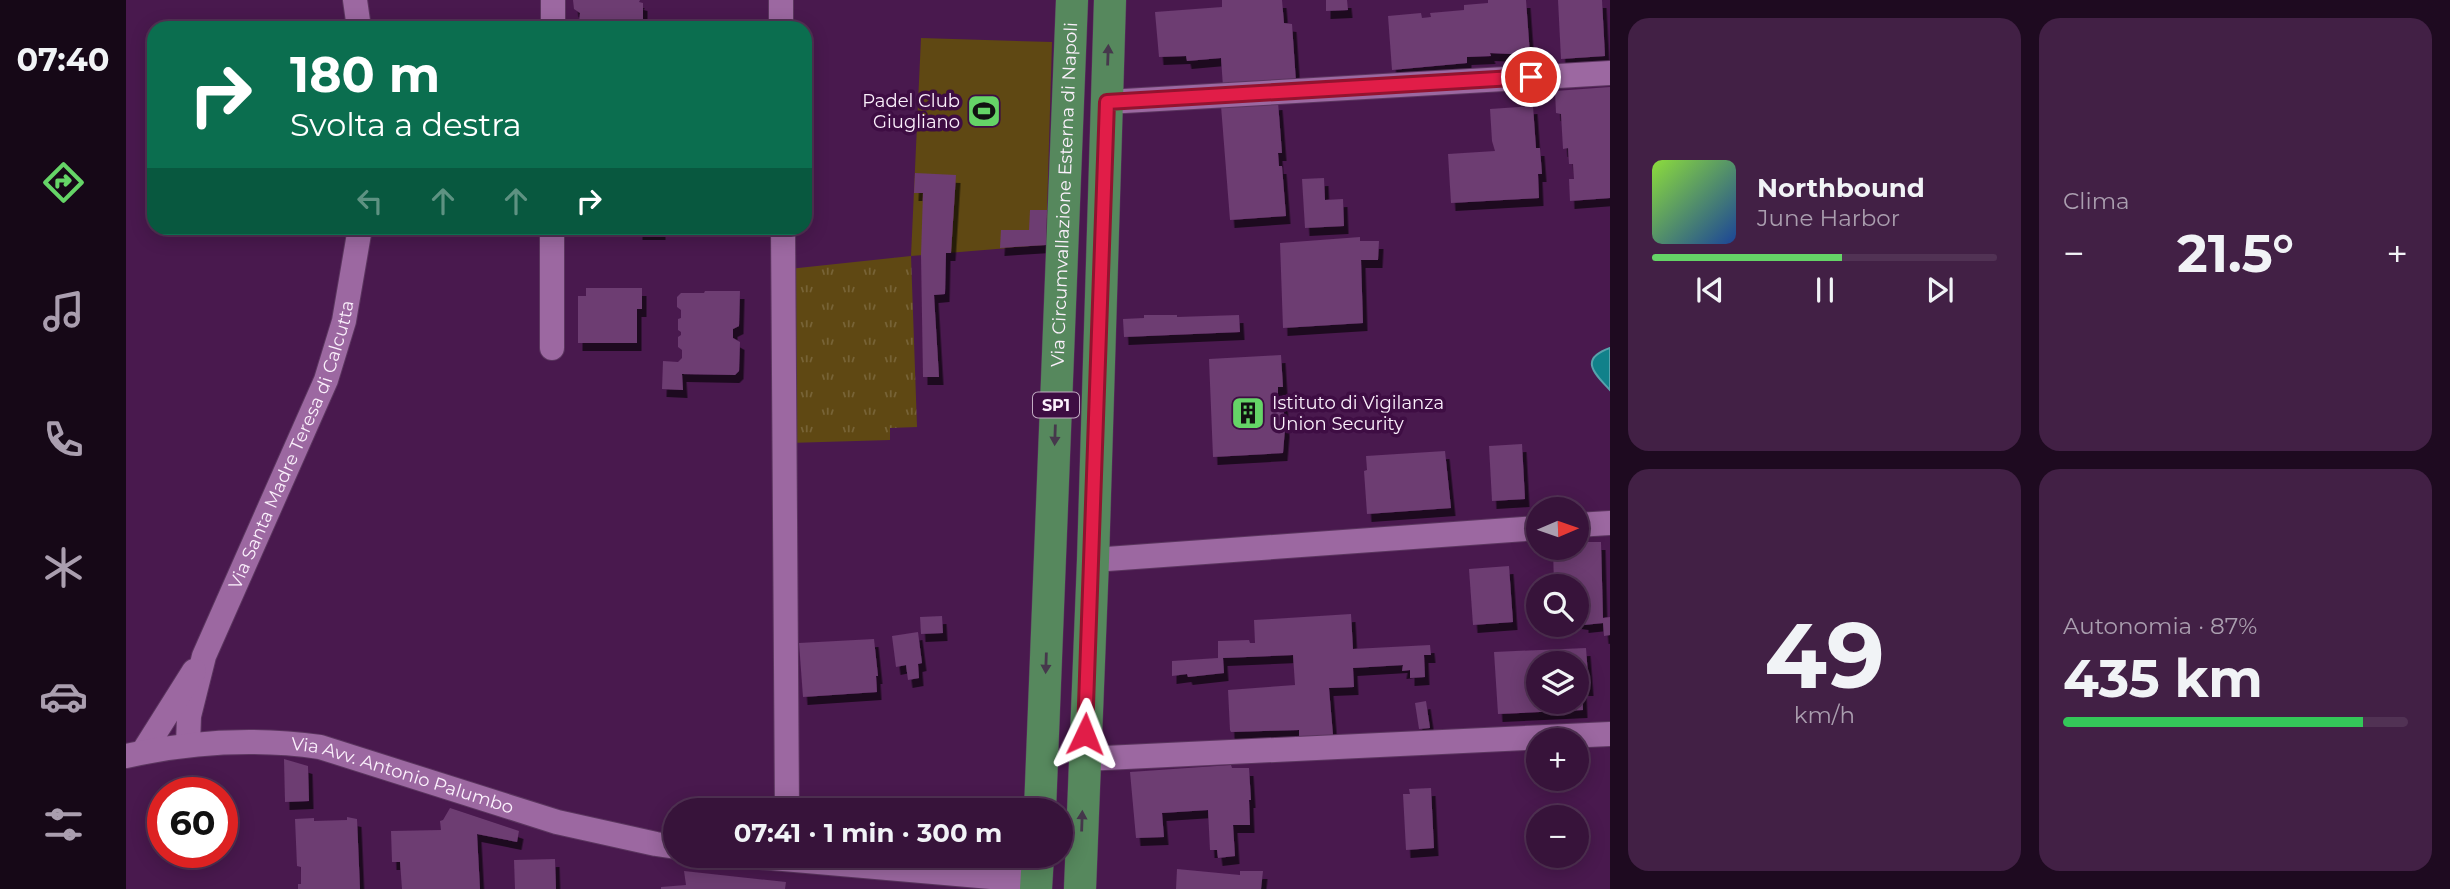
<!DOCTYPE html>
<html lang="it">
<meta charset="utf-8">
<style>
body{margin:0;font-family:Montserrat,sans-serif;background:#422045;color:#f1f3f6;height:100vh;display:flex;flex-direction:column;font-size:26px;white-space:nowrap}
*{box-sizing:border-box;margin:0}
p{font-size:23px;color:#aa9eaf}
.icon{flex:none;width:38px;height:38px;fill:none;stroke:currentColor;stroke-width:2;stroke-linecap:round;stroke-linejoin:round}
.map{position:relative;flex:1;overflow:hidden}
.panel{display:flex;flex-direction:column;gap:18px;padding:18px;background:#1e0a20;width:840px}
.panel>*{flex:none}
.banner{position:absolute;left:21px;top:21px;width:665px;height:214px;border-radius:21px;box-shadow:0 4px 18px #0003,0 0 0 2px #513254;background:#0b6e4f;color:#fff;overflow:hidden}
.needle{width:46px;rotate:88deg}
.fabs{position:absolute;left:1400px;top:497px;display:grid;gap:14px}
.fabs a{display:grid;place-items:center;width:63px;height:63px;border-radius:50%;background:#37133a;box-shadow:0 4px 18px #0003,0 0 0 2px #513254;font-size:35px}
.speed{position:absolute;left:21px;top:777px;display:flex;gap:14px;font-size:35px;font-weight:700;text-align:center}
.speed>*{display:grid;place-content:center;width:91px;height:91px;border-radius:50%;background:#37133a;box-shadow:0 4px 18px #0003,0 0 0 2px #513254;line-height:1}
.speed .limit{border:10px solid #d22;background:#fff;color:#111}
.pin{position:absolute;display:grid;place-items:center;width:60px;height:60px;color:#fff;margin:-30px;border:4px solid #fff;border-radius:50%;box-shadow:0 2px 7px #0007}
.me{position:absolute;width:77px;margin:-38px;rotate:2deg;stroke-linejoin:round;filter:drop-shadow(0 0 5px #0008)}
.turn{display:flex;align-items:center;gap:24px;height:147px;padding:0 28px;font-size:32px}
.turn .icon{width:91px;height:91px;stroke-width:2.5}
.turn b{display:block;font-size:49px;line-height:60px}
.lanes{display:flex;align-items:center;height:66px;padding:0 28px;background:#0003;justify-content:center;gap:35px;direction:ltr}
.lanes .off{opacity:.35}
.big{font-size:52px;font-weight:700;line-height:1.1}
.panel .tile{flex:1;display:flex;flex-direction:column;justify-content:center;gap:10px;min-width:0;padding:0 24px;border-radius:21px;background:#422045}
.panel .dial{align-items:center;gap:0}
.dial b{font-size:91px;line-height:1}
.song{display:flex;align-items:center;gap:21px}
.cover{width:84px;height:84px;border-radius:10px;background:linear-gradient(135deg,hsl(90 70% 55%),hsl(220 70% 35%))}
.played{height:7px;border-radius:4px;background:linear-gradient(90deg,#65d467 55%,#513254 55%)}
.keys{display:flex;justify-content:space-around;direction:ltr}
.heat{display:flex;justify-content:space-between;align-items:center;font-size:38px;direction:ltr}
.charge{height:10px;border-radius:5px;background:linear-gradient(90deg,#34c759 87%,#513254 0)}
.panel .tiles{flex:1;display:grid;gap:18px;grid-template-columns:repeat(2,1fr)}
.trip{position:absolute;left:537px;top:798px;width:410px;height:70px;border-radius:35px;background:#37133a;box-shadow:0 4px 18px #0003,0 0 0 2px #513254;font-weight:700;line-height:70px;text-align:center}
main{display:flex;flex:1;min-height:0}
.tabs{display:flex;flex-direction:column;width:126px;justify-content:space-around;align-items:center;background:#160817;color:#aa9eaf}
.tabs .icon{width:49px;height:49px}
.tabs .current{color:#65d467}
.tabs b{font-size:32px;color:#f1f3f6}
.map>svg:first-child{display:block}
</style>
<main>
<nav class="tabs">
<b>07:40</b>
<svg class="icon current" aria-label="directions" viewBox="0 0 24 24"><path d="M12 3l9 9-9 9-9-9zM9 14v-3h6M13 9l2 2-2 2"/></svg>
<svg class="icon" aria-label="music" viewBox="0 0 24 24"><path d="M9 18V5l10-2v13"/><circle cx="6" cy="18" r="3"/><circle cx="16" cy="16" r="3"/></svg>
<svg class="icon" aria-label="phone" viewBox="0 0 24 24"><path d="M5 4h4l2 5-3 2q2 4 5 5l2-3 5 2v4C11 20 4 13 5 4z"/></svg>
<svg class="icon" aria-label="climate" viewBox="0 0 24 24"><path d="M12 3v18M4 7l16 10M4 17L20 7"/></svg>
<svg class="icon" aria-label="car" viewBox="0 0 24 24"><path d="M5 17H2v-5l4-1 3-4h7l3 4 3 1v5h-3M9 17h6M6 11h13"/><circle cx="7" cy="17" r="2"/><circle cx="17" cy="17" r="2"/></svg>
<svg class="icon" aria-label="filters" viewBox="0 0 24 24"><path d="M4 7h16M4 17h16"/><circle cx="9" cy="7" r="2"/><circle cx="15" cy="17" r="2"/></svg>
</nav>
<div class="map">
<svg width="1484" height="889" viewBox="0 0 1484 889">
<defs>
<pattern id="grass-tufts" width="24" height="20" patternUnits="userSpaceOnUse" patternTransform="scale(1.75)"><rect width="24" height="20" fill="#5f4813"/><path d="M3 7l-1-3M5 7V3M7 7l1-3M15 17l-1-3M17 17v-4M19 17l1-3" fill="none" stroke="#776336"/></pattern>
<filter id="shadow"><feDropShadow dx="4.5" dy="8" stdDeviation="0" flood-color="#0009"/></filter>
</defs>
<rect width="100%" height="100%" fill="#49194e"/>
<polygon fill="url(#grass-tufts)" points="785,256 791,427 764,428 764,440 662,443 663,269"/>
<polygon fill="#5f4813" points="795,38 926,42 920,245 785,256"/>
<path fill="#11818a" stroke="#57a2ac" stroke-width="2" d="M1484 348V390C1469 374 1452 359 1484 348Z"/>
<g fill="#6d3c72" fill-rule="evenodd" filter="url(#shadow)">
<polygon points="447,0 514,0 513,2 517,3 517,19 513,23 500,26 484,22 453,22 454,13 448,9"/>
<polygon points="1096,0 1156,0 1158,23 1166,24 1170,82 1097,87 1095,58 1061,61 1060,56 1033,57 1029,12 1096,7"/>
<polygon points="1200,0 1221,0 1222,10 1200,11"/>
<polygon points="1362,0 1400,0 1404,55 1364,53 1365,56 1341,57 1341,63 1266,70 1262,16 1295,13 1296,18 1305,17 1304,13 1338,10 1338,5 1362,3"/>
<polygon points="1432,0 1476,0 1479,56 1435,59"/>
<polygon points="1484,87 1484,198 1444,201 1443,179 1448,179 1447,164 1443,164 1442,148 1437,149 1435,114 1430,113 1429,91"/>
<polygon points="1152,102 1156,153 1152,153 1153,166 1156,166 1160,216 1104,220 1095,106"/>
<polygon points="1407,106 1410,148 1414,148 1416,174 1412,174 1413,198 1325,203 1322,154 1369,151 1366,141 1364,109"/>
<polygon points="789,173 830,175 825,253 820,253 819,294 808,295 813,377 797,377 795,255 797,193 788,193"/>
<polygon points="1198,178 1199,200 1217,199 1218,226 1179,228 1176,179"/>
<polygon points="904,210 921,210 920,245 874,248 875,230 903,230"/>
<rect x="512" y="228" width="23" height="4"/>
<polygon points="1234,237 1234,241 1253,241 1252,260 1235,260 1237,323 1157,328 1154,243"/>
<polygon points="460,288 516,288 516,309 511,309 511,343 452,343 452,296 460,296"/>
<polygon points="579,291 614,291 613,326 607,329 607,338 614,342 613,371 609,375 556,374 557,390 536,389 537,361 552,362 556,358 556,350 552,347 552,337 555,335 555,332 552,330 552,319 555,318 555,310 551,307 551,297 555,293 578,293"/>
<polygon points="1018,315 1051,315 1051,317 1113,315 1114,332 998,337 997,319 1018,318"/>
<polygon points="1155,355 1157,387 1152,387 1152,397 1157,397 1159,429 1157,453 1087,457 1083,359"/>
<polygon points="1396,444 1399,499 1366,501 1363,446"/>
<polygon points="1319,451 1325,508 1241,514 1238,471 1241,470 1240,456"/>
<polygon points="1451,542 1475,542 1477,618 1484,617 1484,635 1478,636 1477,623 1458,625 1458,622 1451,621 1451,586 1428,586 1427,548 1451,548"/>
<polygon points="1383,566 1387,622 1347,625 1343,569"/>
<polygon points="1225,614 1227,649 1304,645 1305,655 1298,655 1299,677 1284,678 1284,670 1276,671 1277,665 1227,668 1228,687 1203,688 1207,735 1173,738 1173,730 1105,732 1104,730 1102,690 1169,685 1167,655 1097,658 1098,673 1062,677 1061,674 1046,676 1046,661 1092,658 1092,641 1123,640 1124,643 1129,643 1128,620"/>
<polygon points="816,616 817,633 795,634 794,617"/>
<polygon points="792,632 796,663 792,664 793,678 782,680 780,665 770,667 766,636"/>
<polygon points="748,639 752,676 750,676 751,692 677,697 673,643"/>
<path d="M1460 648 1463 688H1456L1457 710 1372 714 1368 652ZM1412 663H1451V702H1412Z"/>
<polygon points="1300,701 1304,728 1293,729 1289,703"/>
<polygon points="158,759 182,766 183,801 159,802"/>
<polygon points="1105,765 1106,768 1123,768 1125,800 1123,800 1124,825 1107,825 1109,856 1092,858 1091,850 1084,850 1082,810 1036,813 1038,837 1010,838 1004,772"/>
<polygon points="1305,788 1308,848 1280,850 1277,794 1284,794 1283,789"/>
<polygon points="324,808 393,831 391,842 351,834 354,889 276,889 274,862 266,862 265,831 315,830 314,821 317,820"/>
<polygon points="221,817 231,819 234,889 172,889 172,884 175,884 175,867 171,866 169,819 188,818 188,821 221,820"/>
<polygon points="429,859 430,889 389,889 388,860"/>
<polygon points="1051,869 1114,875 1114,871 1137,871 1135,889 1050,889"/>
<polygon points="558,871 660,882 659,889 535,889 535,887 560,885"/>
</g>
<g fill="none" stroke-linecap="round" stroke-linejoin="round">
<g stroke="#5b355f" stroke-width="26">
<g id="minor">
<polyline points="229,0 233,28"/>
<polyline points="655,0 655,28"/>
<polyline points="427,28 427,0"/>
<polyline points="981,102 1484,73"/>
<polyline points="657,228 661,810"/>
<polyline points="426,348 426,228"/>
<polyline points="1451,525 1484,523"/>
<polyline points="967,560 1412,528"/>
<path id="s1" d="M62 745 63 716 78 656 200 380 218 321 234 228"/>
<polyline points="17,752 68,671"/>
<path id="s2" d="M0 756C63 742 130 738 194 747L431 822 530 844 550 847"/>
<polyline points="958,759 1484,734"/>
<polyline points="621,856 911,881"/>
</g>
</g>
<g stroke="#5b355f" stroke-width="33">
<g id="major">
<path id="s3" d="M914 810 946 0"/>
<polyline points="910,889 912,856"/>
<polyline points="954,889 967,560 984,0"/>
</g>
</g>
<use href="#minor" stroke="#9c68a1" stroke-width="24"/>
<use href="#major" stroke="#56885d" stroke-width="32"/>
</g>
<defs><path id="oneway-solid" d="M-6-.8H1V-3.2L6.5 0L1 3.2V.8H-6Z" transform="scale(1.75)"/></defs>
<g fill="#46384c">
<use href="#oneway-solid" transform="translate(982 55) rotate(-88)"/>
<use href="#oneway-solid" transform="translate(929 435) rotate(92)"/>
<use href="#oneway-solid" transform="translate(920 663) rotate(92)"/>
<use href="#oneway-solid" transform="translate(956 821) rotate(-88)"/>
</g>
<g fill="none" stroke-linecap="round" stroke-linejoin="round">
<g stroke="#92132f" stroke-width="18">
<polyline id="route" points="959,734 981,102 1405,77"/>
</g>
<use href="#route" stroke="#e11d48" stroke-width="12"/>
</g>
<defs>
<g id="stadium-square" transform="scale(1.75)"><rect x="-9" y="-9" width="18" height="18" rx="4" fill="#65d467" stroke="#3e0d43"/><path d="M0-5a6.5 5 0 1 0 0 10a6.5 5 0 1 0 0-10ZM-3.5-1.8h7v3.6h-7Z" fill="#111"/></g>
<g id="building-square" transform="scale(1.75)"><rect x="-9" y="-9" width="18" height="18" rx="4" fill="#65d467" stroke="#3e0d43"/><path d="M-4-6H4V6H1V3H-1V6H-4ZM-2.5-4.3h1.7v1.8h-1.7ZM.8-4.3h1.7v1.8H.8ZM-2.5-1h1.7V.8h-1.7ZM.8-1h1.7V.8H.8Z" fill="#111"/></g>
</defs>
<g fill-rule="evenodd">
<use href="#stadium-square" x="858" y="111"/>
<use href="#building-square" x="1122" y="413"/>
</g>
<g text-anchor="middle" stroke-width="7" stroke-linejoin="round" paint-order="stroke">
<rect fill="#3e0d43" stroke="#c2acc4" stroke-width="2" x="907" y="392.5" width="46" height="25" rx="5"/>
<g font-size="16" font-weight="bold" fill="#fbf0fc">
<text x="930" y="411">SP1</text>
</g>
<g font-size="18" fill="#fbf0fc" stroke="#3e0d43" text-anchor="end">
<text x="834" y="107">Padel Club<tspan x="834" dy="21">Giugliano</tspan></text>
<text x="1146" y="409" text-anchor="start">Istituto di Vigilanza<tspan x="1146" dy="21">Union Security</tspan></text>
</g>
<g font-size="18" fill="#fbf0fc" stroke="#3e0d43">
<text dy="6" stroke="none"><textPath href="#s3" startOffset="616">Via Circumvallazione Esterna di Napoli</textPath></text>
<text dy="6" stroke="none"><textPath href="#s1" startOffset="320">Via Santa Madre Teresa di Calcutta</textPath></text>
<text dy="6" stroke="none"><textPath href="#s2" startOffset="282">Via Avv. Antonio Palumbo</textPath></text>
</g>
</g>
</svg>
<div class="fabs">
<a><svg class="needle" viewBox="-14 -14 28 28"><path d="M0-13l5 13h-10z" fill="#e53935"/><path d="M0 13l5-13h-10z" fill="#aa9eaf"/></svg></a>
<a><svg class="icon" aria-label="search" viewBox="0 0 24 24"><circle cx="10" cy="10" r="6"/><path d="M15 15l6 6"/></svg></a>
<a><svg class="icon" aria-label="layers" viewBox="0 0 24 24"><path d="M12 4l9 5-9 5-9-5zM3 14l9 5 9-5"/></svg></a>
<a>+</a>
<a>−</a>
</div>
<div class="speed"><div class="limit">60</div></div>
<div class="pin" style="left:1405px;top:77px;background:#d93025"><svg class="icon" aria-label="arrive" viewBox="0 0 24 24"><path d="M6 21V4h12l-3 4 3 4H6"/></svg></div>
<svg class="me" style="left:959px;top:734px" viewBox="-20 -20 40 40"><path d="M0-17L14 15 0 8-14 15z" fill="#e11d48" stroke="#fff" stroke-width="4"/></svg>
<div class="trip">07:41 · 1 min · 300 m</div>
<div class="banner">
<div class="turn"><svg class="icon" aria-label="right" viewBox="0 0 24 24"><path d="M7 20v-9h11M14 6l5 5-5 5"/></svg><div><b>180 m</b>Svolta a destra</div></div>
<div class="lanes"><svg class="icon off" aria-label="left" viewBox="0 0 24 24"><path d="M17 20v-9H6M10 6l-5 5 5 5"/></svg><svg class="icon off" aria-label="ahead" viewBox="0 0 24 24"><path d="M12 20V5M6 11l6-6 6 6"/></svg><svg class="icon off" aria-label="ahead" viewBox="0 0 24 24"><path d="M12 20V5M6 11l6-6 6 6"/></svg><svg class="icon" aria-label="right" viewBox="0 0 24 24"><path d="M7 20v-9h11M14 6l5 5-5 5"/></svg></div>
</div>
</div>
<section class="panel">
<div class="tiles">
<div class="tile">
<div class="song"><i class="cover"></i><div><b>Northbound</b><p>June Harbor</p></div></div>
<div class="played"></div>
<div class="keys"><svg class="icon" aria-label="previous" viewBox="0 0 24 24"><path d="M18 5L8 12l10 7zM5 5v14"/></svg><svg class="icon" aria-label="pause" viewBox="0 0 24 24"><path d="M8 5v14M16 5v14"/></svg><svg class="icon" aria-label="next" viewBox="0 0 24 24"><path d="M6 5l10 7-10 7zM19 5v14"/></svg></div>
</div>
<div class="tile"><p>Clima</p>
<div class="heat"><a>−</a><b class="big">21.5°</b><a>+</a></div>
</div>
<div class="tile dial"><b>49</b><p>km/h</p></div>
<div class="tile"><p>Autonomia · 87%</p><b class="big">435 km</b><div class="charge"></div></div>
</div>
</section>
</main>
